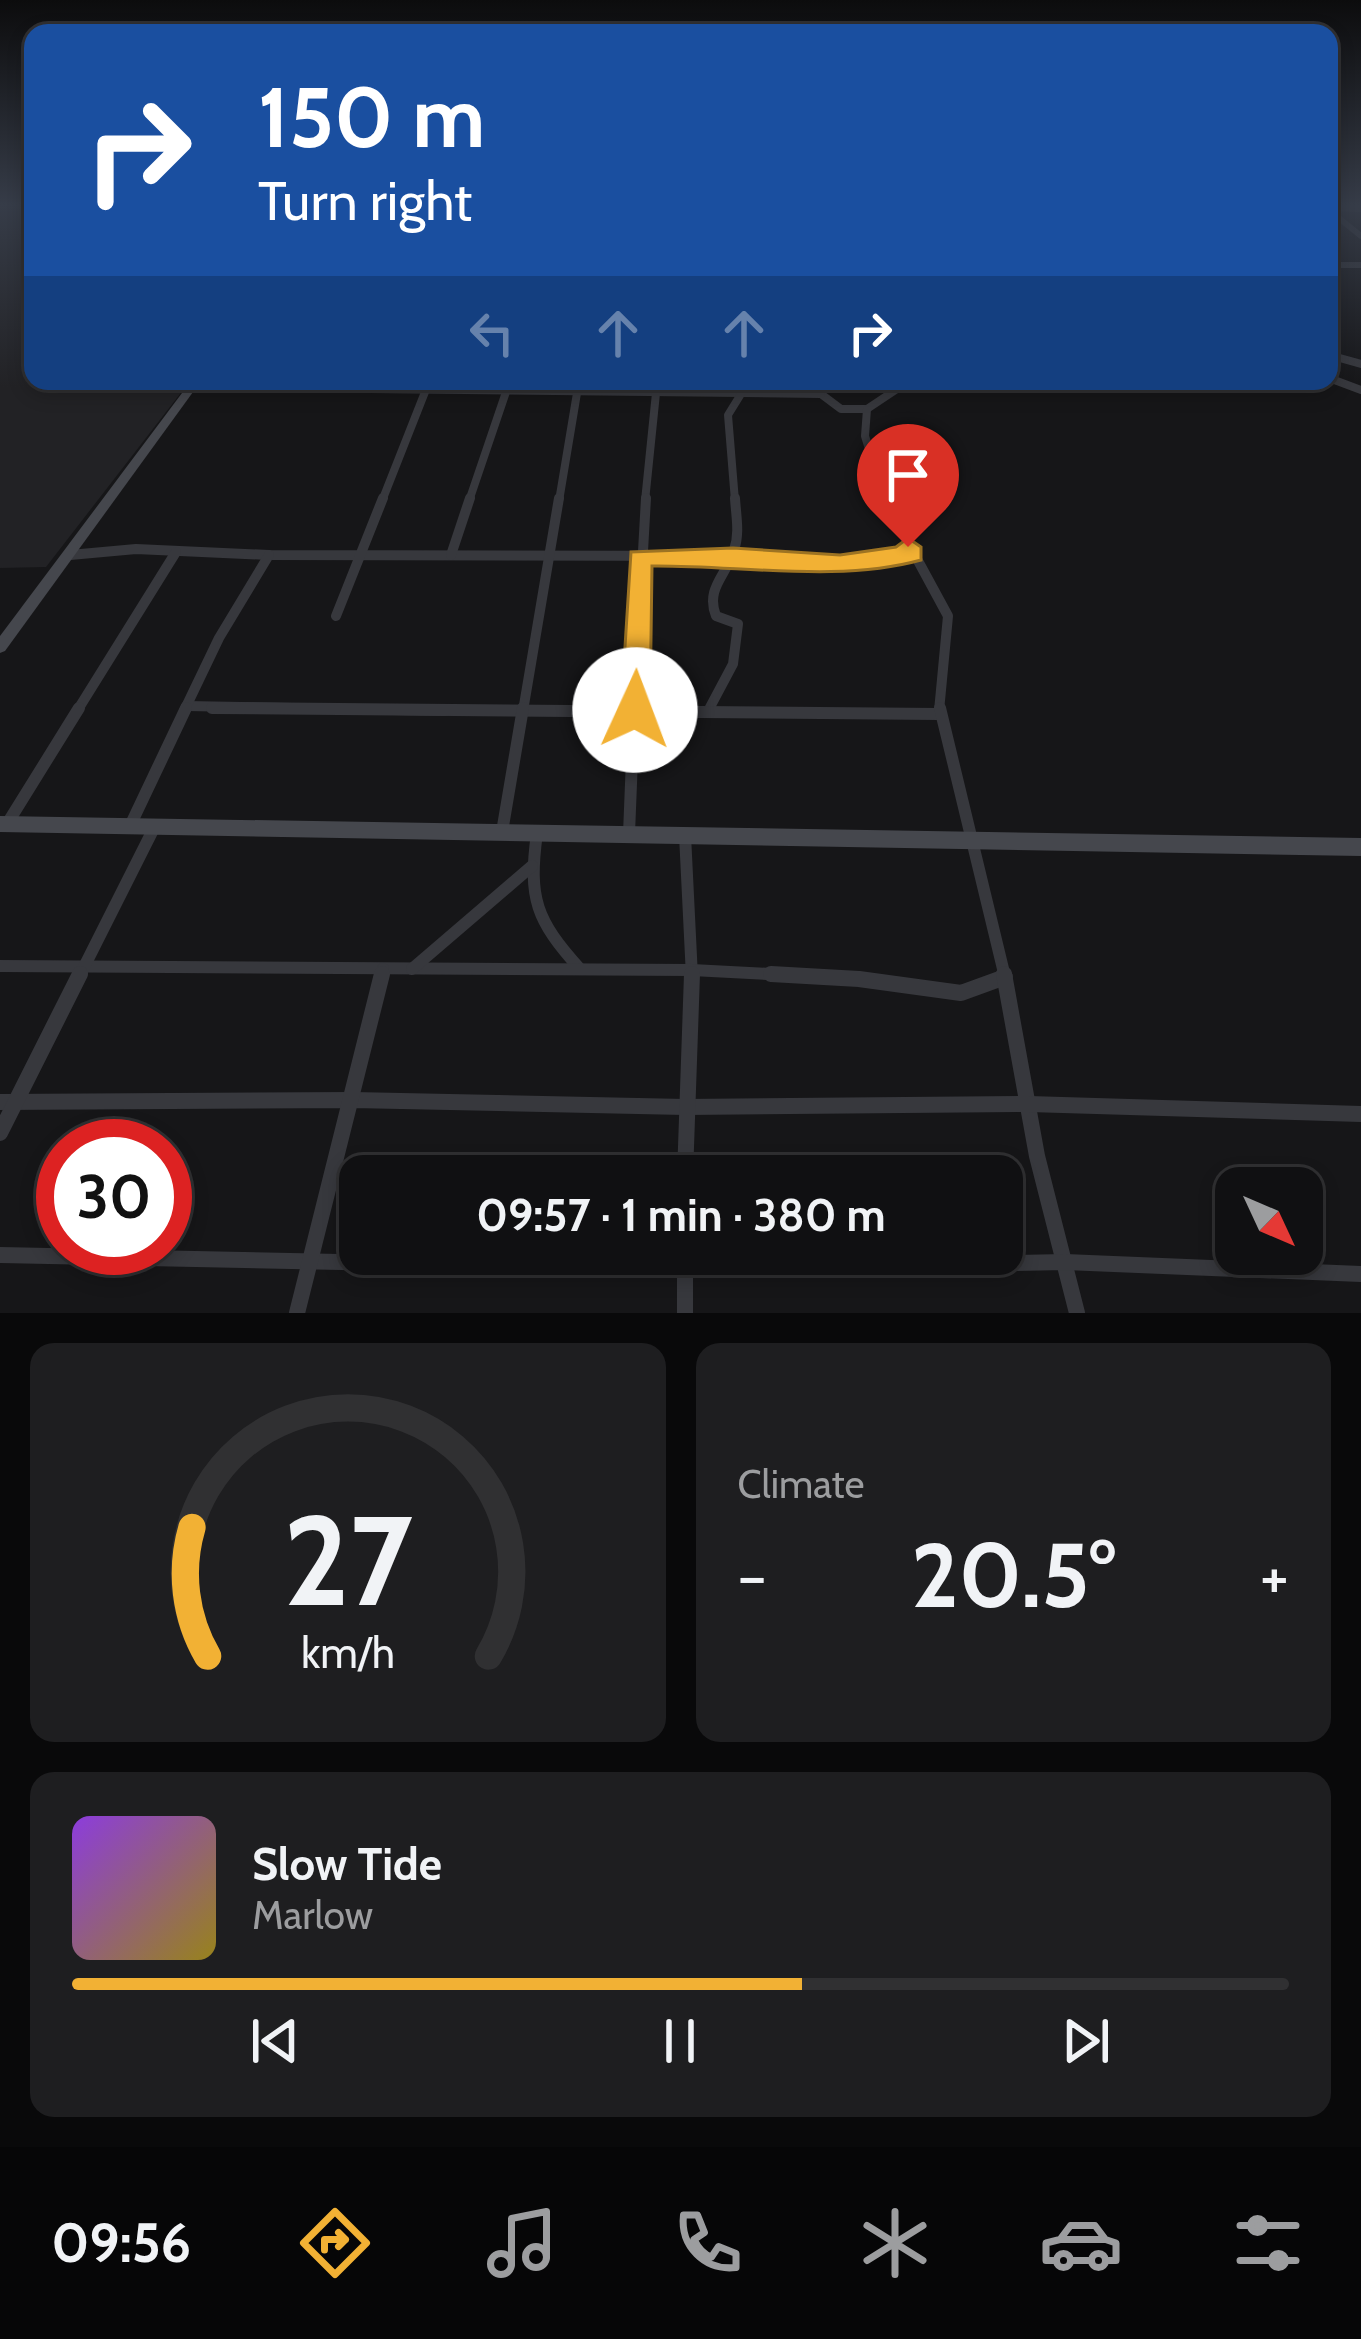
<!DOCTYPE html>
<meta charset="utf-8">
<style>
body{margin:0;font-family:Cabin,sans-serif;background:#1e1e20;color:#f1f3f6;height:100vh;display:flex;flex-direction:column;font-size:45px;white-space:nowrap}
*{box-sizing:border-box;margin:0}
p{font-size:39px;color:#9c9d9f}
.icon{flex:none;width:66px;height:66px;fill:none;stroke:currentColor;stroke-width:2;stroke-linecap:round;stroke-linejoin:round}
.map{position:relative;height:1313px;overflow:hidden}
.side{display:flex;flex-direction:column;gap:30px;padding:30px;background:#09090a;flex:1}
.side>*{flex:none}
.top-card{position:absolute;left:24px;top:24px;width:1314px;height:366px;border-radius:24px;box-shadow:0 6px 18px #0003,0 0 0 3px #303032;background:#1a4fa0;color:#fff;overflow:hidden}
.needle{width:78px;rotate:134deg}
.tools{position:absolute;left:1215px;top:1167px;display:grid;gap:24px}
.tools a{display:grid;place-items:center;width:108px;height:108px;border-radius:24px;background:#101012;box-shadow:0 6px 18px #0003,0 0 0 3px #303032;font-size:60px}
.speed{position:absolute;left:36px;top:1119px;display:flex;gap:24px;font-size:60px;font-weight:700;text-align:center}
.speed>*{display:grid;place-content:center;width:156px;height:156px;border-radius:50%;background:#101012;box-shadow:0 6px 18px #0003,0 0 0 3px #303032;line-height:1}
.speed .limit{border:18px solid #d22;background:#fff;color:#111}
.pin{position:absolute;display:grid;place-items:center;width:102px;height:102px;color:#fff;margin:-123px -51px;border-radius:50% 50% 50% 0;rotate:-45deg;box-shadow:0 0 12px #0007}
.pin .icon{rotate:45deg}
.me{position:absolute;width:132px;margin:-66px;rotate:2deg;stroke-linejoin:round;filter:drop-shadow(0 0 9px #0008)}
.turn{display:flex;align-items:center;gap:42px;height:252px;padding:0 36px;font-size:54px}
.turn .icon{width:156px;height:156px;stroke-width:2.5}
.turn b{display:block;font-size:84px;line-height:102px}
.lanes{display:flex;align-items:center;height:114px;padding:0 36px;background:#0003;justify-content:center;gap:60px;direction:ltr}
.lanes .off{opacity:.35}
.big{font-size:90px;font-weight:800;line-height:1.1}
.side .tile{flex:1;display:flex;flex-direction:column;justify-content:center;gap:18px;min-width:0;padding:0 42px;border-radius:24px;background:#1e1e20}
.side .dial{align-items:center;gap:0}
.dial svg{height:312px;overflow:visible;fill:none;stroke:#303032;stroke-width:7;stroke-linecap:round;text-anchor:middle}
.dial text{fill:#f1f3f6;stroke:none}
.song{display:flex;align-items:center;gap:36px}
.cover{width:144px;height:144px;border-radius:18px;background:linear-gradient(135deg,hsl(270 70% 55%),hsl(50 70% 35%))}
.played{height:12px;border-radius:6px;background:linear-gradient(90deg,#f2b134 60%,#303032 60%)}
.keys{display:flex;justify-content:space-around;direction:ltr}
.heat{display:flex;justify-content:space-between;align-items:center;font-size:66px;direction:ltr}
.side .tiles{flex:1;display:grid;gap:30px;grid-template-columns:1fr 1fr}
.tile:last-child{grid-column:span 2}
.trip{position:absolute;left:339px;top:1155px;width:684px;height:120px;border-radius:24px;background:#101012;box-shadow:0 6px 18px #0003,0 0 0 3px #303032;font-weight:800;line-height:120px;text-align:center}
.tab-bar{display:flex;height:192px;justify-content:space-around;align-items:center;background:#060607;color:#9c9d9f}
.tab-bar .icon{width:84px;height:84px}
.tab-bar .current{color:#f2b134}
.tab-bar b{font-size:54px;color:#f1f3f6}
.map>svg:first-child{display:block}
</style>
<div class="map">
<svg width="1361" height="1313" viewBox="0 0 1361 1313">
<rect width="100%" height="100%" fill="#161618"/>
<polygon fill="#222225" points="0,204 33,204 33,381 190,381 46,567 0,568"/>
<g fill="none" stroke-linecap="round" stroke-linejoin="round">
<g stroke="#37383d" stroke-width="6">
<polyline points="1329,208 1361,209"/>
<polyline points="1329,210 1361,236"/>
<polyline points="1329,265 1361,265"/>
</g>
<g stroke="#37383d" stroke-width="8">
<polyline points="1329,355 1361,364"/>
<polyline points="1329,378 1361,390"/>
<polyline points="818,381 821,394 841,409 867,409"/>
<polyline points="192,387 821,394"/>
<polyline points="382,501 425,392"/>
<polyline points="469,501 506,392"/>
<polyline points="559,501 577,393"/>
<polyline points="645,501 656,393"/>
<polyline points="735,501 728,415 741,394 741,381"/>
<polyline points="885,501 865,436 867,409 909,381"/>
</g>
<g stroke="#37383d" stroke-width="10">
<polyline points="884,498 948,616 939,711"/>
<polyline points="70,555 136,549 269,555 733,556 840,564 913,553"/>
<polyline points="451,555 470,498"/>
<polyline points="336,616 383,498"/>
<polyline points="186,706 445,711"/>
<polyline points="77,711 176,552"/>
<polyline points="184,711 219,638 269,555"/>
<polyline points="523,711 559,498"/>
<polyline points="634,711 646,498"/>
<path d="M708 711 733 664 738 624 716 616C705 588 727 575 734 550 740 533 736 516 735 498"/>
</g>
<g stroke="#37383d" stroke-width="12">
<polyline points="212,708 939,714"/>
<polyline points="940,708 1005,977"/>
<polyline points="7,824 79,708"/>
<polyline points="130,826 186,708"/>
<polyline points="502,832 523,708"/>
<path d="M537 833C528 899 536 920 580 969"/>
<polyline points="629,834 634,708"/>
<polyline points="685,835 692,977"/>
<polyline points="0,966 692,970 827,977"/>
<polyline points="412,969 532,866"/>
<polyline points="79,977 155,826"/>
<polyline points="381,977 383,969"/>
</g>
<g stroke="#37383d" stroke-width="16">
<polyline points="771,974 859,979 961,993 1005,977"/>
<polyline points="1004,974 1037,1156 1077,1313"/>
<polyline points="0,1102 353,1100 685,1107 1029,1104 1361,1114"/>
<polyline points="0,1133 80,974"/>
<polyline points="685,1176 692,974"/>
<polyline points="685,1254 685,1313"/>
<polyline points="0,1255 685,1269 1065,1262 1361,1274"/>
<polyline points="297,1313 382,974"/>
</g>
<g fill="#45474d" fill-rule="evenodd">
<polygon points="191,381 201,381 5,651 0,653 0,636"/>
<polygon points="0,816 1361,838 1361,856 0,832"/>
</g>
</g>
<linearGradient id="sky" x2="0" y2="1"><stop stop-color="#0c0c0d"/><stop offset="0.53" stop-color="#363c48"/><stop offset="1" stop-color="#363c48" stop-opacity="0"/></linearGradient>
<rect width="1361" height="387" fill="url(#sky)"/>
<path fill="#f2b134" stroke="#9d7322" stroke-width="3" d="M908 538 921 547V560C838 583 738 565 652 566L650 710 646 719H625L621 710 631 552 733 548 840 555 896 547Z"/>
</svg>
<div class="tools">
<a><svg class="needle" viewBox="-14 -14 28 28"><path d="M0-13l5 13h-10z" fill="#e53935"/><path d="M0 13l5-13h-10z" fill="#9c9d9f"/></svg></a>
</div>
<div class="speed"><div class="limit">30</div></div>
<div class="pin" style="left:908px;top:547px;background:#d93025"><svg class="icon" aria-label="arrive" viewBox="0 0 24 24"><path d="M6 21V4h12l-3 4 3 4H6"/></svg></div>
<svg class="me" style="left:635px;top:710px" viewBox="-20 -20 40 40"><circle r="19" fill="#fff"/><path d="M0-13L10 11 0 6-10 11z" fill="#f2b134"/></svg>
<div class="trip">09:57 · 1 min · 380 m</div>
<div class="top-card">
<div class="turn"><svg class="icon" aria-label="right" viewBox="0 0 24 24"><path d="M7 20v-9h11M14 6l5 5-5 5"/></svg><div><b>150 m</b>Turn right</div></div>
<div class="lanes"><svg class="icon off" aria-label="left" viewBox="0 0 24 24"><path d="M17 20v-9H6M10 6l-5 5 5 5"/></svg><svg class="icon off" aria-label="ahead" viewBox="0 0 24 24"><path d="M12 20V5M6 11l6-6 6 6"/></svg><svg class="icon off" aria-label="ahead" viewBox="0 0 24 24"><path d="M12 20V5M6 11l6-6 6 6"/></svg><svg class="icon" aria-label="right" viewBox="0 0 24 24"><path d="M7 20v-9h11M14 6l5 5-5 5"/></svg></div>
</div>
</div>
<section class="side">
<div class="tiles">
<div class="tile dial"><svg viewBox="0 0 100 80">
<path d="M14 69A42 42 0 1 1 86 69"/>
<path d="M14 69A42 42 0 0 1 10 36" stroke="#f2b134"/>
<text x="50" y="56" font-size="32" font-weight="700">27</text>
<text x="50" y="72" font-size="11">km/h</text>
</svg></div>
<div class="tile"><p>Climate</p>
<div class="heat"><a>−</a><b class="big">20.5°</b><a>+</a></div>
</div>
<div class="tile">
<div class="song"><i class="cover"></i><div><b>Slow Tide</b><p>Marlow</p></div></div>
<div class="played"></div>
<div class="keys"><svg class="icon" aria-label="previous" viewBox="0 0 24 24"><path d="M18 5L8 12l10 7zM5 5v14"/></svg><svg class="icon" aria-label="pause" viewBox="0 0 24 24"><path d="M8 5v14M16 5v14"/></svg><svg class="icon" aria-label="next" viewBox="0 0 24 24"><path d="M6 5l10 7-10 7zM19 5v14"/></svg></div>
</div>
</div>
</section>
<nav class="tab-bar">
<b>09:56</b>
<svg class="icon current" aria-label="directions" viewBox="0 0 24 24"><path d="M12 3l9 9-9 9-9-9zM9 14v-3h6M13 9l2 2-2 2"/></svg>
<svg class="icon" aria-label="music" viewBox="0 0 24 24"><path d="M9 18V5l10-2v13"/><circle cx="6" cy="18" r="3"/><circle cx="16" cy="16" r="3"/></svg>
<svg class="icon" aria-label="phone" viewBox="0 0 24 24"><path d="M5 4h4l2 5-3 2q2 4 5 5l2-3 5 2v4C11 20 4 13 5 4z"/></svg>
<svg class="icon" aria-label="climate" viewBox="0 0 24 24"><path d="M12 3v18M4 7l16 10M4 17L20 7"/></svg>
<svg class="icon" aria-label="car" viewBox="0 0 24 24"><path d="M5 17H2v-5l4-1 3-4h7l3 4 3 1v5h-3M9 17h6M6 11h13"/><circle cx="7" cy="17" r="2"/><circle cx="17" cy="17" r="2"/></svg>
<svg class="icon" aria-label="filters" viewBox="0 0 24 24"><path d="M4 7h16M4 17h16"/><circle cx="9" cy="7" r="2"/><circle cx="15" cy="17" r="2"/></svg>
</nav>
